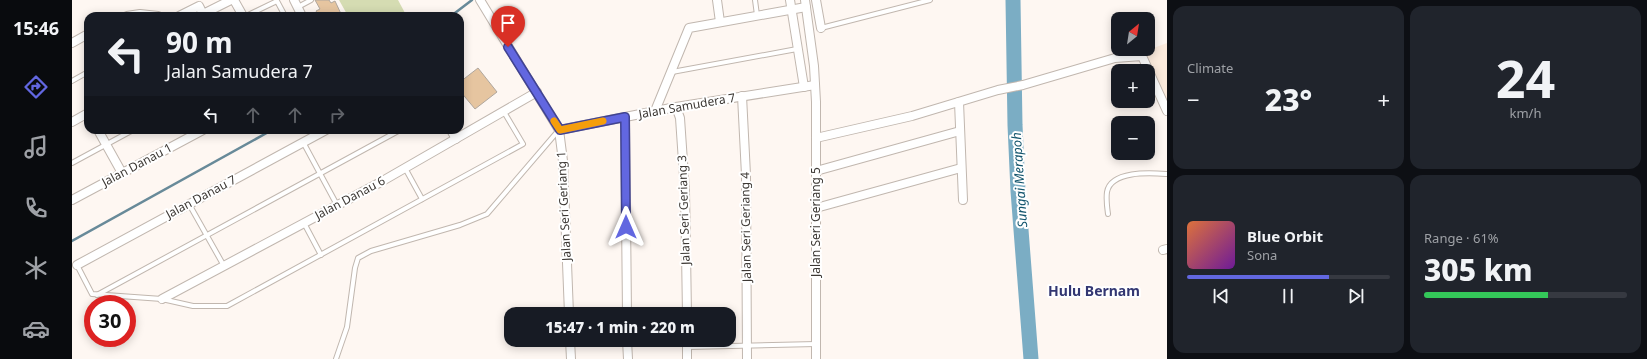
<!DOCTYPE html>
<meta charset="utf-8">
<style>
body{margin:0;font-family:"Noto Sans",sans-serif;background:#20242c;color:#f1f3f6;height:100vh;display:flex;flex-direction:column;font-size:15px;white-space:nowrap}
*{box-sizing:border-box;margin:0}
p{font-size:13px;color:#9ea1a6}
.icon{flex:none;width:22px;height:22px;fill:none;stroke:currentColor;stroke-width:2;stroke-linecap:round;stroke-linejoin:round}
.map{position:relative;flex:1;overflow:hidden}
.details{display:flex;flex-direction:column;gap:6px;padding:6px;background:#0d0f14;width:480px}
.details>*{flex:none}
.hud{position:absolute;left:12px;top:12px;width:380px;height:122px;border-radius:12px;box-shadow:0 2px 10px #0003;background:#171b24;color:#f1f3f6;overflow:hidden}
.needle{width:26px;rotate:30deg}
.buttons{position:absolute;left:1039px;top:12px;display:grid;gap:8px}
.buttons a{display:grid;place-items:center;width:44px;height:44px;border-radius:8px;background:#171b24;box-shadow:0 2px 10px #0003;font-size:20px}
.speed{position:absolute;left:12px;top:295px;display:flex;gap:8px;font-size:20px;font-weight:700;text-align:center}
.speed>*{display:grid;place-content:center;width:52px;height:52px;border-radius:50%;background:#171b24;box-shadow:0 2px 10px #0003;line-height:1}
.speed .limit{border:6px solid #d22;background:#fff;color:#111}
.pin{position:absolute;display:grid;place-items:center;width:34px;height:34px;color:#fff;margin:-41px -17px;border-radius:50% 50% 50% 0;rotate:-45deg;box-shadow:0 0 4px #0007}
.pin .icon{rotate:45deg}
.me{position:absolute;width:44px;margin:-22px;rotate:0deg;stroke-linejoin:round;filter:drop-shadow(0 0 3px #0008)}
.turn{display:flex;align-items:center;gap:14px;height:84px;padding:0 16px;font-size:18px}
.turn .icon{width:52px;height:52px;stroke-width:2.5}
.turn b{display:block;font-size:28px;line-height:34px}
.lanes{display:flex;align-items:center;height:38px;padding:0 16px;background:#0003;justify-content:center;gap:20px;direction:ltr}
.lanes .off{opacity:.35}
.big{font-size:30px;font-weight:800;line-height:1.1}
.details .widget{flex:1;display:flex;flex-direction:column;justify-content:center;gap:6px;min-width:0;padding:0 14px;border-radius:12px;background:#20242c}
.details .dial{align-items:center;gap:0}
.dial b{font-size:52px;line-height:1}
.song{display:flex;align-items:center;gap:12px}
.cover{width:48px;height:48px;border-radius:6px;background:linear-gradient(135deg,hsl(20 70% 55%),hsl(280 70% 35%))}
.played{height:4px;border-radius:2px;background:linear-gradient(90deg,#6267e0 70%,#363941 70%)}
.keys{display:flex;justify-content:space-around;direction:ltr}
.heat{display:flex;justify-content:space-between;align-items:center;font-size:22px;direction:ltr}
.charge{height:6px;border-radius:3px;background:linear-gradient(90deg,#34c759 61%,#363941 0)}
.details .tiles{flex:1;display:grid;gap:6px;grid-template-columns:repeat(2,1fr)}
.trip{position:absolute;left:432px;top:307px;width:232px;height:40px;border-radius:12px;background:#171b24;box-shadow:0 2px 10px #0003;font-weight:800;line-height:40px;text-align:center}
main{display:flex;flex:1;min-height:0}
.tab-bar{display:flex;flex-direction:column;width:72px;justify-content:space-around;align-items:center;background:#090b0e;color:#9ea1a6}
.tab-bar .icon{width:28px;height:28px}
.tab-bar .selected{color:#6267e0}
.tab-bar b{font-size:18px;color:#f1f3f6}
.map>svg:first-child{display:block}
</style>
<main>
<nav class="tab-bar">
<b>15:46</b>
<svg class="icon selected" aria-label="directions" viewBox="0 0 24 24"><path d="M12 3l9 9-9 9-9-9zM9 14v-3h6M13 9l2 2-2 2"/></svg>
<svg class="icon" aria-label="music" viewBox="0 0 24 24"><path d="M9 18V5l10-2v13"/><circle cx="6" cy="18" r="3"/><circle cx="16" cy="16" r="3"/></svg>
<svg class="icon" aria-label="phone" viewBox="0 0 24 24"><path d="M5 4h4l2 5-3 2q2 4 5 5l2-3 5 2v4C11 20 4 13 5 4z"/></svg>
<svg class="icon" aria-label="climate" viewBox="0 0 24 24"><path d="M12 3v18M4 7l16 10M4 17L20 7"/></svg>
<svg class="icon" aria-label="car" viewBox="0 0 24 24"><path d="M5 17H2v-5l4-1 3-4h7l3 4 3 1v5h-3M9 17h6M6 11h13"/><circle cx="7" cy="17" r="2"/><circle cx="17" cy="17" r="2"/></svg>
</nav>
<div class="map">
<svg width="1095" height="359" viewBox="0 0 1095 359">
<rect width="100%" height="100%" fill="#fef7f2"/>
<polygon fill="#fcebdd" points="1095,43 1095,103 1071,52"/>
<polygon fill="#d5dcb2" points="267,0 326,0 333,13 329,16 276,16"/>
<g fill="none" stroke-linecap="round" stroke-linejoin="round">
<g stroke="#688a99" stroke-width="2.5">
<polyline points="379,16 400,0"/>
<polyline points="0,241 200,130"/>
</g>
<polyline stroke="#7badc4" stroke-width="15" points="941,0 943,125 946,191 959,359"/>
</g>
<g fill="#e6c5a0" stroke="#b0a79e">
<polygon points="243,0 257,0 259,3 263,1 270,16 247,16 244,11 248,9"/>
<polygon points="406,68 425,92 403,109 388,91 388,82"/>
</g>
<g fill="none" stroke-linecap="round" stroke-linejoin="round">
<g stroke="#c1b7af" stroke-width="6">
<g id="lane">
<polyline points="683,0 685,15"/>
<polyline points="226,7 239,0"/>
<polyline points="174,16 205,1 213,16"/>
<polyline points="749,28 858,0"/>
<polyline points="600,72 725,49"/>
<polyline points="0,81 16,72"/>
<polyline points="231,142 265,205"/>
<polyline points="0,163 61,130"/>
<polyline points="333,168 350,199"/>
<polyline points="117,204 152,266"/>
<path d="M1036 214C1035 207 1034 199 1035 192 1039 170 1079 173 1095 174"/>
<polyline points="232,223 249,255"/>
<polyline points="5,265 20,294 90,299 121,306 155,306 451,144 432,112"/>
<polyline points="25,295 328,130"/>
<polyline points="615,347 744,344"/>
<polyline points="264,359 275,327 283,268 286,258 299,251 388,225 415,214 486,131"/>
</g>
</g>
<g stroke="#c1b7af" stroke-width="10">
<g id="street">
<polyline points="162,0 171,16"/>
<polyline points="222,0 230,16"/>
<polyline points="408,0 487,130 491,161 497,314"/>
<polyline points="645,0 648,22"/>
<polyline points="718,0 732,87"/>
<polyline points="733,0 742,66 744,102 744,359"/>
<polyline points="744,0 749,28"/>
<polyline points="55,16 68,14 86,16"/>
<polyline points="107,16 127,6 131,14 159,0"/>
<polyline points="0,43 16,34"/>
<polyline points="670,96 674,175 675,359"/>
<polyline points="887,102 891,200"/>
<polyline points="604,107 608,118 613,191 615,314"/>
<polyline points="583,111 617,28 734,7"/>
<polyline points="553,117 555,314"/>
<polyline points="0,122 16,113"/>
<polyline points="26,130 50,173"/>
<polyline points="379,130 384,139"/>
<polyline points="487,130 604,107 743,85"/>
<polyline points="744,138 840,116 926,90 951,85 1043,58 1070,56 1095,111"/>
<polyline points="744,171 888,131"/>
<polyline points="0,200 131,130"/>
<polyline points="744,208 889,168"/>
<polyline points="1091,250 1095,249"/>
<polyline points="5,265 254,130"/>
<polyline points="90,299 307,183 465,92"/>
<polyline points="498,340 499,359"/>
<polyline points="555,340 556,359"/>
<polyline points="615,340 615,359"/>
</g>
</g>
<use href="#lane" stroke="#fff" stroke-width="4"/>
<use href="#street" stroke="#fff" stroke-width="8"/>
</g>
<g fill="none" stroke-linecap="round" stroke-linejoin="round">
<g stroke="#404392" stroke-width="10">
<polyline id="route" points="436,47 488,130 553,117 554,227"/>
</g>
<use href="#route" stroke="#6267e0" stroke-width="7"/>
<polyline stroke="#f59e0b" stroke-width="7" points="482,121 488,130 531,121"/>
</g>
<g text-anchor="middle" stroke-width="4" stroke-linejoin="round" paint-order="stroke">
<g font-size="12" fill="#3c3834" stroke="#fff">
<text transform="translate(615 106) rotate(-10)" y="4">Jalan Samudera 7</text>
<text transform="translate(65 165) rotate(-28)" y="4">Jalan Danau 1</text>
<text transform="translate(129 197) rotate(-28)" y="4">Jalan Danau 7</text>
<text transform="translate(278 198) rotate(-28)" y="4">Jalan Danau 6</text>
<text transform="translate(492 206) rotate(-93)" y="4">Jalan Seri Geriang 1</text>
<text transform="translate(612 210) rotate(-92)" y="4">Jalan Seri Geriang 3</text>
<text transform="translate(744 222) rotate(-90)" y="4">Jalan Seri Geriang 5</text>
<text transform="translate(674 227) rotate(-91)" y="4">Jalan Seri Geriang 4</text>
</g>
<g font-size="13" font-style="italic" fill="#12546c" stroke="#fff">
<text transform="translate(947 180) rotate(-94)" y="5">Sungai Merapoh</text>
</g>
<g font-size="14" font-weight="bold" fill="#333772" stroke="#fff">
<text x="1022" y="296">Hulu Bernam</text>
</g>
</g>
</svg>
<div class="buttons">
<a><svg class="needle" viewBox="-14 -14 28 28"><path d="M0-13l5 13h-10z" fill="#e53935"/><path d="M0 13l5-13h-10z" fill="#9ea1a6"/></svg></a>
<a>+</a>
<a>−</a>
</div>
<div class="speed"><div class="limit">30</div></div>
<div class="pin" style="left:436px;top:47px;background:#d93025"><svg class="icon" aria-label="arrive" viewBox="0 0 24 24"><path d="M6 21V4h12l-3 4 3 4H6"/></svg></div>
<svg class="me" style="left:554px;top:227px" viewBox="-20 -20 40 40"><path d="M0-17L14 15 0 8-14 15z" fill="#6267e0" stroke="#fff" stroke-width="4"/></svg>
<div class="trip">15:47 · 1 min · 220 m</div>
<div class="hud">
<div class="turn"><svg class="icon" aria-label="left" viewBox="0 0 24 24"><path d="M17 20v-9H6M10 6l-5 5 5 5"/></svg><div><b>90 m</b>Jalan Samudera 7</div></div>
<div class="lanes"><svg class="icon" aria-label="left" viewBox="0 0 24 24"><path d="M17 20v-9H6M10 6l-5 5 5 5"/></svg><svg class="icon off" aria-label="ahead" viewBox="0 0 24 24"><path d="M12 20V5M6 11l6-6 6 6"/></svg><svg class="icon off" aria-label="ahead" viewBox="0 0 24 24"><path d="M12 20V5M6 11l6-6 6 6"/></svg><svg class="icon off" aria-label="right" viewBox="0 0 24 24"><path d="M7 20v-9h11M14 6l5 5-5 5"/></svg></div>
</div>
</div>
<section class="details">
<div class="tiles">
<div class="widget"><p>Climate</p>
<div class="heat"><a>−</a><b class="big">23°</b><a>+</a></div>
</div>
<div class="widget dial"><b>24</b><p>km/h</p></div>
<div class="widget">
<div class="song"><i class="cover"></i><div><b>Blue Orbit</b><p>Sona</p></div></div>
<div class="played"></div>
<div class="keys"><svg class="icon" aria-label="previous" viewBox="0 0 24 24"><path d="M18 5L8 12l10 7zM5 5v14"/></svg><svg class="icon" aria-label="pause" viewBox="0 0 24 24"><path d="M8 5v14M16 5v14"/></svg><svg class="icon" aria-label="next" viewBox="0 0 24 24"><path d="M6 5l10 7-10 7zM19 5v14"/></svg></div>
</div>
<div class="widget"><p>Range · 61%</p><b class="big">305 km</b><div class="charge"></div></div>
</div>
</section>
</main>
